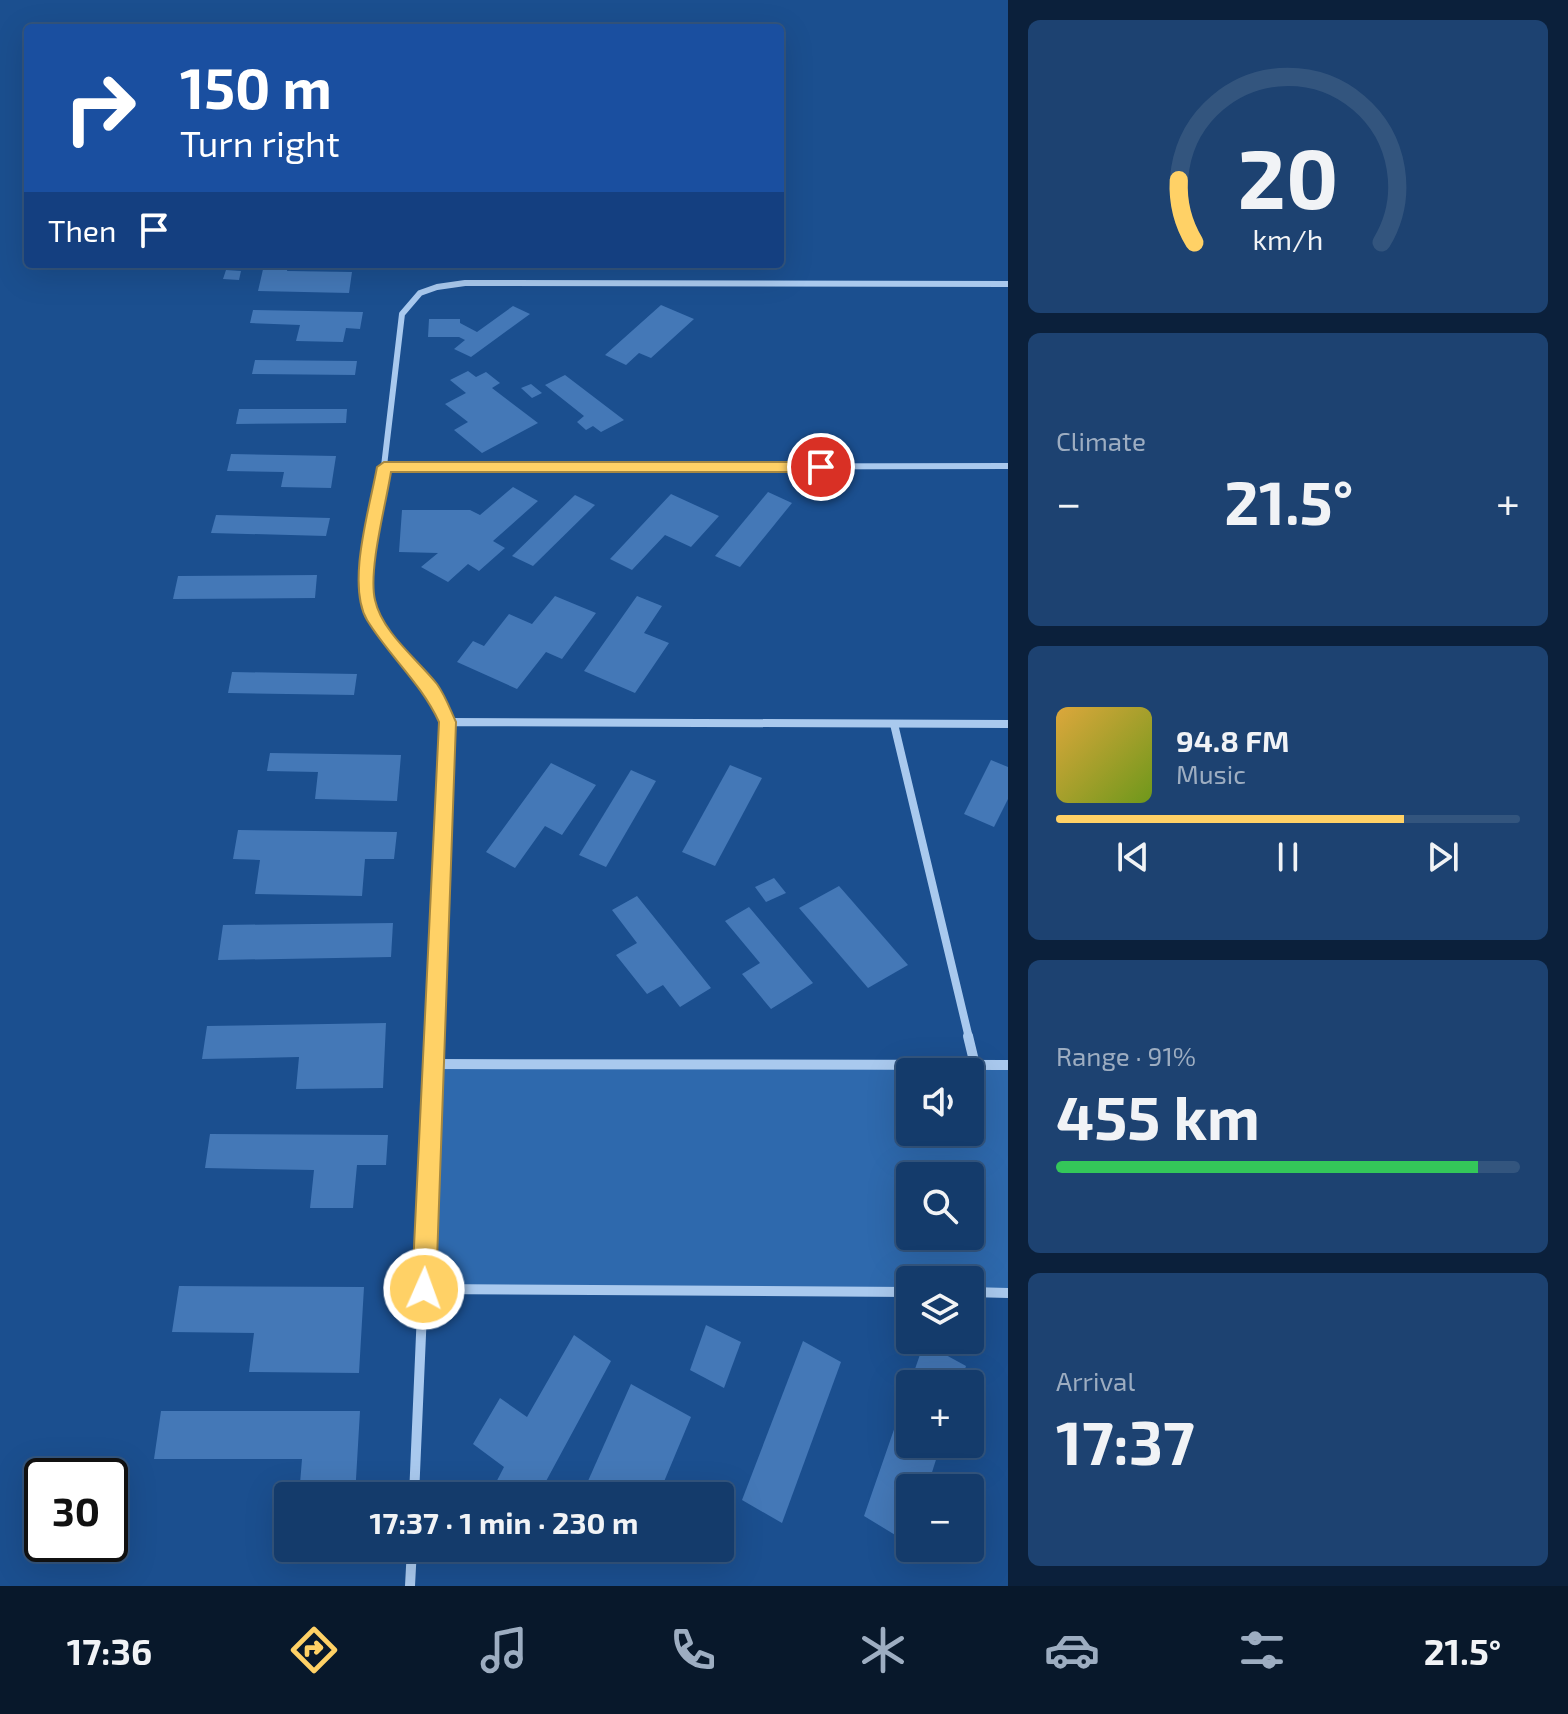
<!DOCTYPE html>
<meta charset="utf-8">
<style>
body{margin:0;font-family:"Exo 2",sans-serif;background:#1d4271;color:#f1f3f6;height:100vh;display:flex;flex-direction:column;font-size:30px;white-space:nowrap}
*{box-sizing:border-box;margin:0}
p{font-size:26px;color:#9dadc1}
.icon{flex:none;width:44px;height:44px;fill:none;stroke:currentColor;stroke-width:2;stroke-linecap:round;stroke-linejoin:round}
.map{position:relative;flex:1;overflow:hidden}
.details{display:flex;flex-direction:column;gap:20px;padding:20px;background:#0b203b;width:560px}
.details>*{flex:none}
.top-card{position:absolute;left:24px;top:24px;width:760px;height:244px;border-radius:8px;box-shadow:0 8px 32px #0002,0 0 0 2px #33557e;background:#1a4fa0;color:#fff;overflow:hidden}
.buttons{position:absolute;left:896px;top:1058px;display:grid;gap:16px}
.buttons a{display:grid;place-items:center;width:88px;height:88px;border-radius:8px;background:#143b6b;box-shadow:0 8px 32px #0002,0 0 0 2px #33557e;font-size:40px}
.speed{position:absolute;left:24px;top:1458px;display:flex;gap:16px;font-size:40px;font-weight:700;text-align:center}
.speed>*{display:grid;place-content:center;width:104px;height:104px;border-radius:50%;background:#143b6b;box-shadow:0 8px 32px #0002,0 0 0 2px #33557e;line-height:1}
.speed .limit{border:4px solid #111;border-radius:12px;background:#fff;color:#111}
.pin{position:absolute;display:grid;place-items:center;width:68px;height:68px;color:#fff;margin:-34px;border:4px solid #fff;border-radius:50%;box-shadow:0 2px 8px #0007}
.me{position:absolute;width:88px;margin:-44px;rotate:2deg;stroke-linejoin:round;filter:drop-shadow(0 0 6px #0008)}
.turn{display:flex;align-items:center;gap:28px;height:168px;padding:0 24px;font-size:36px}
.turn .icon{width:104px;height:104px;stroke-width:2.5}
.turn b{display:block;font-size:56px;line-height:68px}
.then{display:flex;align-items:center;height:76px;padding:0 24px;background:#0003;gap:16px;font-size:30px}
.big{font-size:60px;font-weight:700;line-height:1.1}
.details .widget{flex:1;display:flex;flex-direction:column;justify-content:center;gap:12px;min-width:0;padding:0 28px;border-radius:12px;background:#1d4271}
.details .dial{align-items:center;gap:0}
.dial svg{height:208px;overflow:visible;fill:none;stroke:#33557e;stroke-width:7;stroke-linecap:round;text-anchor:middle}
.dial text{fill:#f1f3f6;stroke:none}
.song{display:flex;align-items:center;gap:24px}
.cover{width:96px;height:96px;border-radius:12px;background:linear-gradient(135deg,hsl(40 70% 55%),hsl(80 70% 35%))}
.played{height:8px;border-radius:4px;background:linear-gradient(90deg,#ffd166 75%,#33557e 75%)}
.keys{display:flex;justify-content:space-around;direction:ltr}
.heat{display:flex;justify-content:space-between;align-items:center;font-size:44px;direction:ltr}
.charge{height:12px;border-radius:6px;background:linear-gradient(90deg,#34c759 91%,#33557e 0)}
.trip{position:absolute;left:274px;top:1482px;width:460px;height:80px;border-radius:8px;background:#143b6b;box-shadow:0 8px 32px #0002,0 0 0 2px #33557e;font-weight:700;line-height:80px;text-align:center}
.menu{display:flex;height:128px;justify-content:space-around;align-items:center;background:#08182b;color:#9dadc1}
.menu .icon{width:56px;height:56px}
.menu .active{color:#ffd166}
.menu b{font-size:36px;color:#f1f3f6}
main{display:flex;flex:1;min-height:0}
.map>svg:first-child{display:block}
</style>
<main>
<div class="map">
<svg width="1008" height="1586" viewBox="0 0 1008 1586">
<rect width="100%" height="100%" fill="#1b4f8f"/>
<path fill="#2e69ad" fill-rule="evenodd" d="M433 1064 1008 1065V1293L970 1292V1280H910V1292L424 1289ZM910 1072H970V1132H910ZM910 1176H970V1236H910Z"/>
<g fill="#4478b7">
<polygon points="264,265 288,266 287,271 352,272 349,293 258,291"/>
<polygon points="226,270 241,271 239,280 223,279"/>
<polygon points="661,305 694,319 651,358 639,353 626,365 605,355"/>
<polygon points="513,306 530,314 471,357 454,349 465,340 459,337 428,337 429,319 460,319 460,323 477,332"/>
<polygon points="253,310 363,312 360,329 346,328 343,342 296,341 300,325 250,323"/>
<polygon points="255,360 357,361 355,375 252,374"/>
<polygon points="468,371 476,377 486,372 500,383 492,388 538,423 482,453 454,430 468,422 445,404 466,393 450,380"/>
<polygon points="565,375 624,420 601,432 593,426 586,430 577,422 584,416 545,385"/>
<polygon points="531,384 542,393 532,398 521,388"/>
<polygon points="239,409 347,409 346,423 236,424"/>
<polygon points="231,454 336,456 331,488 281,487 284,472 227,471"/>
<polygon points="513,487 538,501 493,541 505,548 479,571 468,564 448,582 421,567 438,553 399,552 402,510 470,510 480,515"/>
<polygon points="768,492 792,503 740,567 715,556"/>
<polygon points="671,494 719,516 691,547 665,535 632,570 610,559"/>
<polygon points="575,495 595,505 533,566 512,556"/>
<polygon points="216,515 330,518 326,536 211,533"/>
<polygon points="317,575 315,598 173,599 178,576"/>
<polygon points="555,596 596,613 562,659 546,652 517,689 457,662 473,641 484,646 509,614 532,624"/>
<polygon points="637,596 662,606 644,633 669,643 635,693 584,671"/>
<polygon points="232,672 357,674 354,695 228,693"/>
<polygon points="270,753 401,755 397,801 315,799 318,772 267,771"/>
<polygon points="991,760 1008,767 1008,799 994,827 964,814"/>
<polygon points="551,763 596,785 562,835 545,826 515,868 486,852"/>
<polygon points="730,765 762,778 715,866 682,852"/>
<polygon points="631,770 656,781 606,867 579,855"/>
<polygon points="238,830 397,832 394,859 365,859 362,896 255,894 260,860 233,859"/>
<polygon points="774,878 786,893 766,902 755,887"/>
<polygon points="839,886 908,965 868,988 799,908"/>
<polygon points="637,896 711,988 680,1007 663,985 647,994 616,955 637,943 612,910"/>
<polygon points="749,907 813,983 771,1009 742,974 760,963 725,921"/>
<polygon points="393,923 391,957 218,960 223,925"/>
<polygon points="386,1023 383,1088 296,1089 299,1057 202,1059 207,1026"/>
<polygon points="210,1134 388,1135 386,1165 357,1165 353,1208 310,1208 314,1170 205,1168"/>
<polygon points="179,1286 364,1287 359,1373 249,1372 254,1333 172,1332"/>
<polygon points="706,1325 741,1342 724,1388 690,1370"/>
<polygon points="574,1335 611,1361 538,1496 489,1496 504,1467 473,1444 500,1398 527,1417"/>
<polygon points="803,1341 841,1362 782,1523 742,1500"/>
<polygon points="924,1343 966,1366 960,1384 910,1384 910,1444 941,1444 927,1488 910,1488 910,1544 864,1516"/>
<polygon points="631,1384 691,1417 658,1496 595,1496 584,1490"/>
<polygon points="161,1411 360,1411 355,1496 299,1496 302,1459 154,1459"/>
</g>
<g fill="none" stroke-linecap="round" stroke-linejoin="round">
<g stroke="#a9c9ee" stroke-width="6">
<polyline points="384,467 1008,466"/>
<polyline points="369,606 366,586 368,553 384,466 402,314 420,293 437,287 465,283 1008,284"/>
</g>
<g stroke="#a9c9ee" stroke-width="8">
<path d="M368 604C385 649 427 679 448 722"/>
<polyline points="894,724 969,1038"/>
<polyline points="434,1038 448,722 1008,724"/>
</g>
<g stroke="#a9c9ee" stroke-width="10">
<polyline points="968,1036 975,1065"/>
<polyline points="433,1064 1008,1065"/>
<polyline points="424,1289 910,1292"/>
<polyline points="970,1292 1008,1293"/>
<polyline points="414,1496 434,1036"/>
<polyline points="410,1586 412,1548"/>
</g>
</g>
<path fill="#ffd166" stroke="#a68842" stroke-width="2" d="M384 462H821L828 467 821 472H391C386 504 368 570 375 600 382 632 417 659 437 684 445 695 450 709 456 722L436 1289 432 1297 424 1300 416 1297 412 1289 439 722C421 683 389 656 367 620 346 584 370 507 377 467Z"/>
</svg>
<div class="buttons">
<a><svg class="icon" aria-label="sound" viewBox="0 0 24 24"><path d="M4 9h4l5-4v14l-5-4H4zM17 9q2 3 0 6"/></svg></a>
<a><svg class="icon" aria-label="search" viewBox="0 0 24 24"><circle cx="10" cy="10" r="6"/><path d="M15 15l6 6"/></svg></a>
<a><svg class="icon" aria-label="layers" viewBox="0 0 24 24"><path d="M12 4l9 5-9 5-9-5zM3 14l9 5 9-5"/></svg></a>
<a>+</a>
<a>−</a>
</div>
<div class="speed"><div class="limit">30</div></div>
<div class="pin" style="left:821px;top:467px;background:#d93025"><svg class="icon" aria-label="arrive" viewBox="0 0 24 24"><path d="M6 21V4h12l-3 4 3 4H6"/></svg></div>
<svg class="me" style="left:424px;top:1289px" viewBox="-20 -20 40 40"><circle r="17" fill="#ffd166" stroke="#fff" stroke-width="3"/><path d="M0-11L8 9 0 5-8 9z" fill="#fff"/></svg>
<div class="trip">17:37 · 1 min · 230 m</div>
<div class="top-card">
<div class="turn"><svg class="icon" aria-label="right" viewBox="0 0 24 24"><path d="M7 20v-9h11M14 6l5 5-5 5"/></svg><div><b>150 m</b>Turn right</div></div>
<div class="then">Then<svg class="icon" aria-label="arrive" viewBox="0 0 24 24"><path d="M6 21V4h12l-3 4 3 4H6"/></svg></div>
</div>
</div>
<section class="details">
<div class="widget dial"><svg viewBox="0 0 100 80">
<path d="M14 69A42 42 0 1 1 86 69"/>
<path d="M14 69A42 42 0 0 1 8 45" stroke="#ffd166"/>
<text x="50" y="56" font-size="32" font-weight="700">20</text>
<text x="50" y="72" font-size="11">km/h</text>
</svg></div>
<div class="widget"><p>Climate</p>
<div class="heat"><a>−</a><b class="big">21.5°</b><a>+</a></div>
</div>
<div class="widget">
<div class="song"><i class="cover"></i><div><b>94.8 FM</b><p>Music</p></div></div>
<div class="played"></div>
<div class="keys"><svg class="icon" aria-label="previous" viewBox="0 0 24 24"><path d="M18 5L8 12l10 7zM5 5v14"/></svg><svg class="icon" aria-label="pause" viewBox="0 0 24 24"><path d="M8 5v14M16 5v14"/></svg><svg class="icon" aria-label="next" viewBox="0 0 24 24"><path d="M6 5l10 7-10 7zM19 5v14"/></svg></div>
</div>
<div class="widget"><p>Range · 91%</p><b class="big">455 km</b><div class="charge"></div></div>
<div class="widget"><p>Arrival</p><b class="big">17:37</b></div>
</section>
</main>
<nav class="menu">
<b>17:36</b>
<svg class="icon active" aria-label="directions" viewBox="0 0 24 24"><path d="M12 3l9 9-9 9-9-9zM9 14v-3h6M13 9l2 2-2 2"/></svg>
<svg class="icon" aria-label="music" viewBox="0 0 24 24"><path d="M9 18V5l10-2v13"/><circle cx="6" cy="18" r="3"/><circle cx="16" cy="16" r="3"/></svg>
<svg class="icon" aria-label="phone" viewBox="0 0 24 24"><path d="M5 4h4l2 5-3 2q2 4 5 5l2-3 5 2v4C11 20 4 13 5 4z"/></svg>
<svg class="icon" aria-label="climate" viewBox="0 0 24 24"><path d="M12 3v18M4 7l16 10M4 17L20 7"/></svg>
<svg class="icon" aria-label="car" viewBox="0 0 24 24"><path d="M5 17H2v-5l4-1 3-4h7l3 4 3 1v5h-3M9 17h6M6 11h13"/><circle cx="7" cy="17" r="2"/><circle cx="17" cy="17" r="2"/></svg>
<svg class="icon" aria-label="filters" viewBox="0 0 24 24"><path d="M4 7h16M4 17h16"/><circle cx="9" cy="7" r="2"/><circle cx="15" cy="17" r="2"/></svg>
<b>21.5°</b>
</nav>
